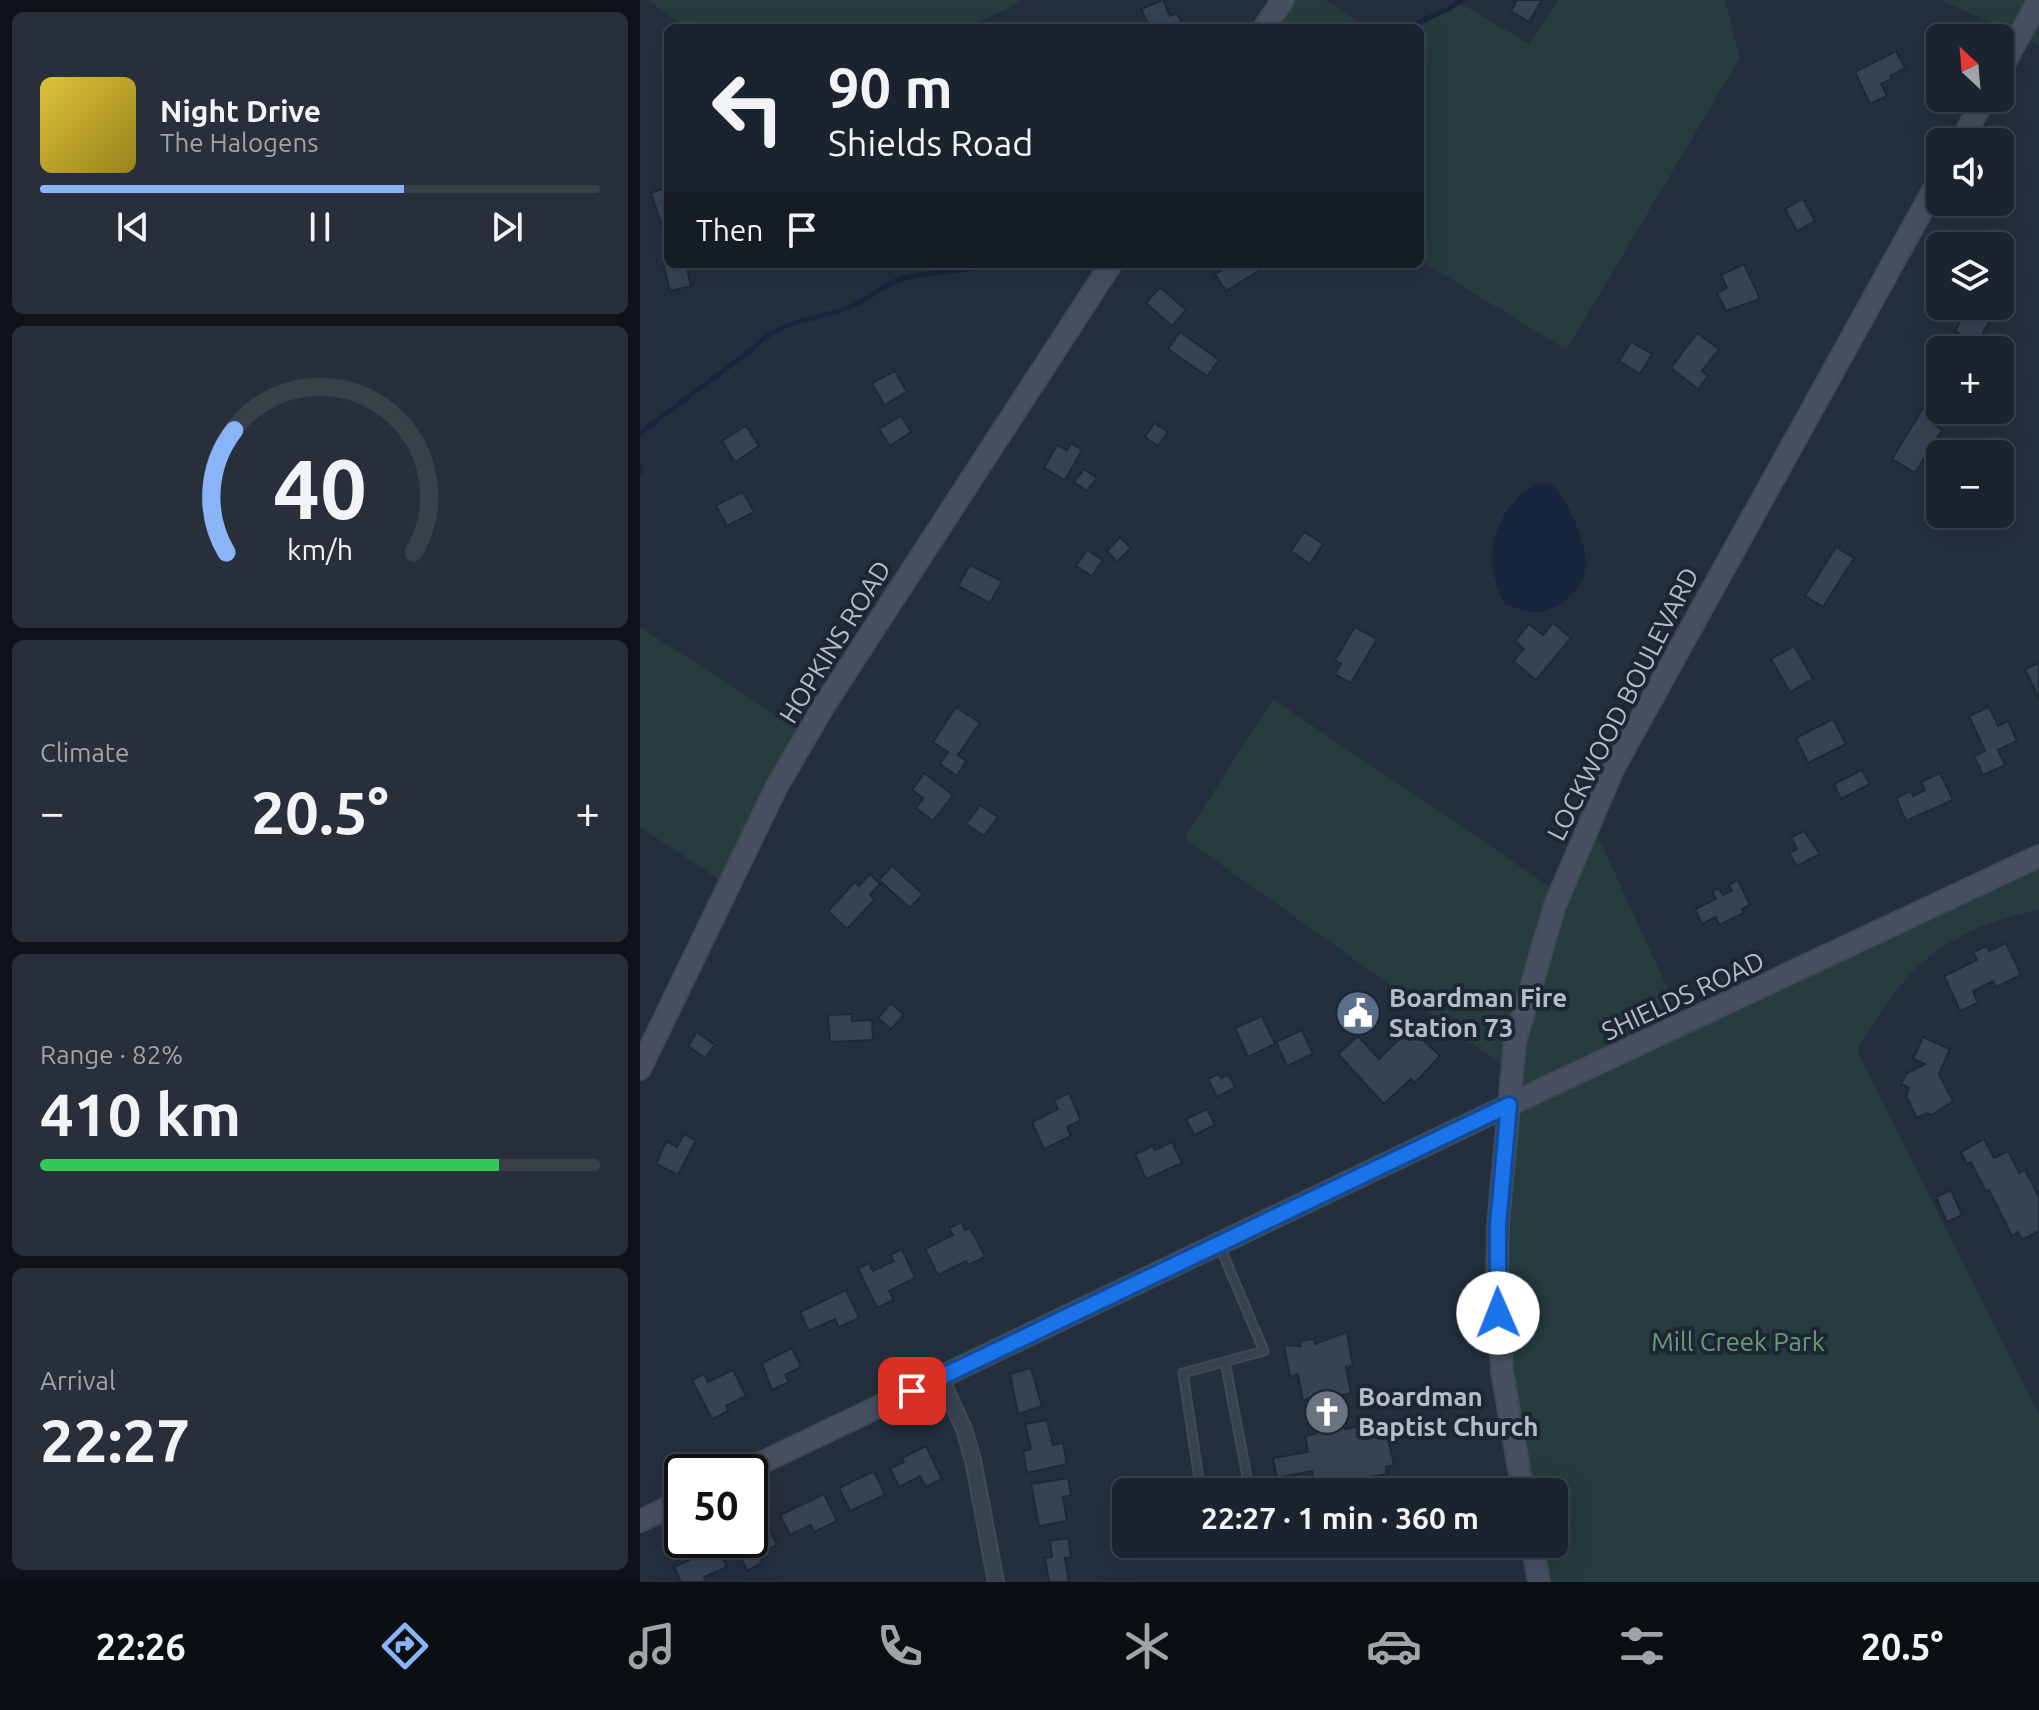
<!DOCTYPE html>
<meta charset="utf-8">
<style>
body{margin:0;font-family:Ubuntu,sans-serif;background:#282f3a;color:#f1f3f6;height:100vh;display:flex;flex-direction:column;font-size:30px;white-space:nowrap}
*{box-sizing:border-box;margin:0}
p{font-size:26px;color:#a0a4aa}
.icon{flex:none;width:44px;height:44px;fill:none;stroke:currentColor;stroke-width:2;stroke-linecap:round;stroke-linejoin:round}
.map{position:relative;flex:1;overflow:hidden}
.details{display:flex;flex-direction:column;gap:12px;padding:12px;background:#0f1319;width:640px}
.details>*{flex:none}
.hud{position:absolute;left:24px;top:24px;width:760px;height:244px;border-radius:12px;box-shadow:0 8px 32px #0002,0 0 0 2px #39404a;background:#1b232e;color:#f1f3f6;overflow:hidden}
.needle{width:52px;rotate:334deg}
.tools{position:absolute;left:1286px;top:24px;display:grid;gap:16px}
.tools a{display:grid;place-items:center;width:88px;height:88px;border-radius:12px;background:#1b232e;box-shadow:0 8px 32px #0002,0 0 0 2px #39404a;font-size:40px}
.speed{position:absolute;left:24px;top:1454px;display:flex;gap:16px;font-size:40px;font-weight:700;text-align:center}
.speed>*{display:grid;place-content:center;width:104px;height:104px;border-radius:50%;background:#1b232e;box-shadow:0 8px 32px #0002,0 0 0 2px #39404a;line-height:1}
.speed .limit{border:4px solid #111;border-radius:12px;background:#fff;color:#111}
.pin{position:absolute;display:grid;place-items:center;width:68px;height:68px;color:#fff;margin:-34px;border-radius:16px;box-shadow:0 4px 12px #0006}
.me{position:absolute;width:88px;margin:-44px;rotate:359deg;stroke-linejoin:round;filter:drop-shadow(0 0 6px #0008)}
.turn{display:flex;align-items:center;gap:28px;height:168px;padding:0 32px;font-size:36px}
.turn .icon{width:104px;height:104px;stroke-width:2.5}
.turn b{display:block;font-size:56px;line-height:68px}
.then{display:flex;align-items:center;height:76px;padding:0 32px;background:#0003;gap:16px;font-size:30px}
.big{font-size:60px;font-weight:600;line-height:1.1}
.details .widget{flex:1;display:flex;flex-direction:column;justify-content:center;gap:12px;min-width:0;padding:0 28px;border-radius:12px;background:#282f3a}
.details .dial{align-items:center;gap:0}
.dial svg{height:208px;overflow:visible;fill:none;stroke:#39404a;stroke-width:7;stroke-linecap:round;text-anchor:middle}
.dial text{fill:#f1f3f6;stroke:none}
.song{display:flex;align-items:center;gap:24px}
.cover{width:96px;height:96px;border-radius:12px;background:linear-gradient(135deg,hsl(50 70% 55%),hsl(50 70% 35%))}
.played{height:8px;border-radius:4px;background:linear-gradient(90deg,#8ab4f8 65%,#39404a 65%)}
.keys{display:flex;justify-content:space-around;direction:ltr}
.heat{display:flex;justify-content:space-between;align-items:center;font-size:44px;direction:ltr}
.charge{height:12px;border-radius:6px;background:linear-gradient(90deg,#34c759 82%,#39404a 0)}
.trip{position:absolute;left:472px;top:1478px;width:456px;height:80px;border-radius:12px;background:#1b232e;box-shadow:0 8px 32px #0002,0 0 0 2px #39404a;font-weight:600;line-height:80px;text-align:center}
.dock{display:flex;height:128px;justify-content:space-around;align-items:center;background:#0b0e12;color:#a0a4aa}
.dock .icon{width:56px;height:56px}
.dock .active{color:#8ab4f8}
.dock b{font-size:36px;color:#f1f3f6}
main{display:flex;flex:1;min-height:0}
.map>svg:first-child{display:block}
</style>
<main>
<section class="details">
<div class="widget">
<div class="song"><i class="cover"></i><div><b>Night Drive</b><p>The Halogens</p></div></div>
<div class="played"></div>
<div class="keys"><svg class="icon" aria-label="previous" viewBox="0 0 24 24"><path d="M18 5L8 12l10 7zM5 5v14"/></svg><svg class="icon" aria-label="pause" viewBox="0 0 24 24"><path d="M8 5v14M16 5v14"/></svg><svg class="icon" aria-label="next" viewBox="0 0 24 24"><path d="M6 5l10 7-10 7zM19 5v14"/></svg></div>
</div>
<div class="widget dial"><svg viewBox="0 0 100 80">
<path d="M14 69A42 42 0 1 1 86 69"/>
<path d="M14 69A42 42 0 0 1 17 22" stroke="#8ab4f8"/>
<text x="50" y="56" font-size="32" font-weight="700">40</text>
<text x="50" y="72" font-size="11">km/h</text>
</svg></div>
<div class="widget"><p>Climate</p>
<div class="heat"><a>−</a><b class="big">20.5°</b><a>+</a></div>
</div>
<div class="widget"><p>Range · 82%</p><b class="big">410 km</b><div class="charge"></div></div>
<div class="widget"><p>Arrival</p><b class="big">22:27</b></div>
</section>
<div class="map">
<svg width="1399" height="1582" viewBox="0 0 1399 1582">
<rect width="100%" height="100%" fill="#242f3e"/>
<g fill="#263c3f">
<polygon points="8,0 380,0 371,7 326,28 47,28"/>
<polygon points="638,0 686,0 726,28 625,28"/>
<polygon points="918,0 1085,0 1100,58 926,350 780,260 780,28 777,28 820,3 889,44"/>
<polygon points="1301,0 1399,0 1399,45"/>
<polygon points="0,627 167,735 89,886 0,827"/>
<path d="M633 699 919 893 950 819 1044 1024 1399 856V909C1301 933 1267 964 1217 1051L1399 1415V1582H899L892 1544H914V1492H883L862 1371 872 1072 544 838Z"/>
</g>
<path fill="#17263c" d="M900 483 914 486C929 503 951 550 945 572 940 595 912 615 888 612 881 611 872 606 865 604 839 560 854 505 900 483Z"/>
<g fill="none" stroke-linecap="round" stroke-linejoin="round">
<g stroke="#17263c" stroke-width="5">
<polyline points="766,28 808,9 822,0"/>
<path d="M0 433 111 350C139 320 170 321 205 309 227 302 241 284 264 278 291 271 325 273 349 264"/>
<polyline points="0,466 0,472"/>
</g>
</g>
<g fill="#364354" stroke="#1f2835" stroke-width="2">
<polygon points="523,0 530,16 537,13 545,28 510,28 501,9"/>
<polygon points="877,0 902,0 889,22 871,11"/>
<polygon points="1256,51 1265,68 1250,76 1252,79 1241,84 1247,96 1230,104 1215,72"/>
<polygon points="28,187 28,221 21,223 11,193"/>
<polygon points="1163,199 1175,221 1157,231 1145,209"/>
<polygon points="28,262 46,264 51,286 30,291 23,263"/>
<polygon points="592,264 624,264 625,267 586,291 575,274"/>
<polygon points="1104,264 1120,299 1086,311 1077,293 1087,288 1081,275"/>
<polygon points="520,287 546,310 532,326 506,303"/>
<polygon points="1329,306 1358,306 1337,344 1315,331"/>
<polygon points="540,332 579,360 567,376 528,349"/>
<polygon points="1057,333 1079,349 1062,371 1068,376 1058,389 1031,368"/>
<polygon points="991,342 1012,354 1000,374 979,361"/>
<polygon points="255,371 267,392 244,405 232,383"/>
<polygon points="1285,405 1299,414 1293,424 1302,430 1275,473 1252,459"/>
<polygon points="261,416 271,432 250,446 239,429"/>
<polygon points="514,423 528,432 518,446 505,437"/>
<polygon points="106,426 119,446 95,462 82,441"/>
<polygon points="431,443 442,450 425,480 404,468 417,445 427,450"/>
<polygon points="444,469 457,478 447,491 434,482"/>
<polygon points="103,492 114,512 87,526 76,505"/>
<polygon points="664,532 683,544 670,564 651,551"/>
<polygon points="480,537 491,548 477,562 467,551"/>
<polygon points="1196,547 1214,558 1183,607 1165,596"/>
<polygon points="447,550 463,560 452,576 436,566"/>
<polygon points="330,565 362,581 350,603 318,586"/>
<polygon points="913,623 931,638 896,680 873,661 884,649 875,641 889,624 903,635"/>
<polygon points="715,627 737,639 711,683 695,674 701,664 695,660"/>
<polygon points="1154,646 1173,679 1150,692 1131,659"/>
<polygon points="1399,663 1399,699 1385,669"/>
<polygon points="316,707 340,723 318,755 326,761 317,776 300,764 308,752 293,742"/>
<polygon points="1349,707 1358,726 1368,721 1377,741 1358,750 1365,765 1343,775 1334,756 1345,751 1329,716"/>
<polygon points="1193,719 1206,744 1168,763 1156,738"/>
<polygon points="1222,770 1230,784 1201,799 1194,784"/>
<polygon points="284,773 313,795 293,821 276,808 283,798 272,790"/>
<polygon points="1300,773 1313,800 1266,821 1256,798 1271,791 1273,796 1285,790 1281,782"/>
<polygon points="340,805 358,817 344,836 326,824"/>
<polygon points="1164,831 1180,854 1157,866 1149,853 1157,849 1151,837"/>
<polygon points="252,866 283,894 270,908 239,880"/>
<polygon points="230,874 240,884 230,895 235,899 207,929 188,911 215,882 219,886"/>
<polygon points="1098,880 1110,905 1102,909 1104,913 1079,925 1076,917 1062,924 1055,909 1076,899 1072,891 1079,888 1083,895 1092,891 1089,885"/>
<polygon points="1366,943 1381,975 1356,987 1353,981 1333,991 1338,1003 1320,1011 1304,976 1337,960 1333,952 1347,946 1349,951"/>
<polygon points="251,1003 264,1015 251,1029 238,1018"/>
<polygon points="212,1014 212,1021 232,1020 233,1040 190,1042 188,1015"/>
<polygon points="622,1016 635,1044 608,1057 595,1028"/>
<polygon points="662,1030 673,1054 647,1066 636,1042"/>
<polygon points="57,1032 75,1045 65,1058 48,1046"/>
<polygon points="766,1032 771,1038 776,1033 800,1056 775,1083 771,1079 744,1104 698,1054 718,1036 739,1059"/>
<polygon points="1283,1037 1310,1049 1299,1074 1313,1101 1292,1115 1286,1113 1277,1118 1266,1096 1269,1088 1261,1084 1267,1073 1285,1064 1273,1059"/>
<polygon points="578,1074 581,1078 589,1075 595,1087 577,1097 568,1079"/>
<polygon points="429,1093 441,1120 427,1127 431,1136 404,1149 392,1122 418,1109 414,1100"/>
<polygon points="567,1109 575,1125 554,1135 546,1119"/>
<polygon points="44,1134 56,1140 38,1175 16,1164 26,1141 37,1147"/>
<polygon points="1344,1139 1354,1158 1368,1151 1379,1173 1385,1170 1399,1197 1399,1231 1382,1240 1378,1232 1372,1236 1349,1190 1346,1192 1331,1162 1327,1164 1321,1152"/>
<polygon points="532,1142 542,1163 506,1179 495,1154 513,1146 515,1150"/>
<polygon points="1311,1190 1322,1215 1307,1222 1296,1197"/>
<polygon points="322,1222 325,1230 330,1228 345,1257 328,1265 326,1261 298,1275 285,1249 313,1235 309,1228"/>
<polygon points="262,1249 275,1278 249,1291 254,1300 237,1308 218,1268 229,1263 233,1271 254,1261 250,1255"/>
<polygon points="206,1290 219,1318 199,1327 195,1319 169,1331 160,1312"/>
<polygon points="707,1332 713,1366 706,1367 711,1393 699,1396 705,1429 738,1423 739,1430 746,1428 754,1465 746,1467 747,1474 674,1487 672,1471 637,1478 633,1458 668,1452 665,1436 676,1434 670,1401 668,1398 663,1401 658,1374 650,1377 644,1345 661,1346 660,1341 674,1339 675,1344"/>
<polygon points="152,1348 161,1367 145,1375 149,1382 132,1390 122,1363"/>
<polygon points="391,1368 402,1406 378,1414 370,1374"/>
<polygon points="93,1370 106,1396 86,1406 89,1411 72,1419 52,1380 64,1374 68,1382"/>
<polygon points="407,1420 413,1445 423,1443 427,1464 387,1473 383,1451 391,1449 385,1424"/>
<polygon points="286,1446 302,1479 286,1487 280,1476 259,1487 250,1468 264,1462 262,1458"/>
<polygon points="234,1471 245,1495 210,1511 199,1488"/>
<polygon points="428,1478 431,1495 423,1497 427,1521 399,1526 391,1484"/>
<polygon points="184,1494 197,1521 174,1532 171,1525 150,1535 140,1515"/>
<polygon points="128,1526 137,1545 118,1554 122,1563 107,1571 92,1540 110,1540 110,1530 114,1528 116,1532"/>
<polygon points="428,1538 431,1557 425,1558 429,1582 409,1582 405,1558 412,1557 410,1541"/>
<polygon points="77,1547 87,1567 64,1577 66,1582 41,1582 34,1567"/>
</g>
<g fill="none" stroke-linecap="round" stroke-linejoin="round">
<g stroke="#414a57" stroke-width="11">
<g id="lane">
<polyline points="585,1362 610,1492"/>
<polyline points="561,1492 543,1373 624,1351 580,1247"/>
</g>
</g>
<g stroke="#414a57" stroke-width="18">
<polyline id="street" points="300,1377 324,1429 333,1460 356,1582"/>
</g>
<g stroke="#414a57" stroke-width="24">
<g id="secondary">
<polyline points="624,28 643,0"/>
<polyline points="1360,71 1399,0"/>
<polyline points="1320,142 1345,98"/>
<polyline points="0,1069 137,786 185,704 471,264"/>
<polyline points="102,1472 869,1105 1399,856"/>
<polyline points="883,1492 862,1371 857,1293 858,1225 875,1042 915,905 973,769 1300,178"/>
<polyline points="0,1521 42,1501"/>
<polyline points="892,1544 899,1582"/>
</g>
</g>
<use href="#lane" stroke="#38414e" stroke-width="7"/>
<use href="#street" stroke="#38414e" stroke-width="14"/>
<use href="#secondary" stroke="#465061" stroke-width="20"/>
</g>
<g fill="none" stroke-linecap="round" stroke-linejoin="round">
<g stroke="#114b97" stroke-width="20">
<polyline id="route" points="272,1391 869,1105 858,1225 858,1313"/>
</g>
<use href="#route" stroke="#1a73e8" stroke-width="14"/>
</g>
<defs>
<g id="civic-disc" transform="scale(2.3)"><circle r="9.5" fill="#5c6f8a" stroke="#1d2633"/><path d="M-.6-6.5H3V-4.5H.6V-3L4-1V1h2V6H-6V1h2V-1L-.6-3ZM-1.2 2.5V6h2.4V2.5Z" fill="#fff"/></g>
<g id="church-disc" transform="scale(2.3)"><circle r="9.5" fill="#6b7280" stroke="#1d2633"/><path d="M-1.2-6h2.4v3.5h3.3v2.4h-3.3V6h-2.4V-.1h-3.3v-2.4h3.3Z" fill="#fff"/></g>
</defs>
<g fill-rule="evenodd">
<use href="#civic-disc" x="718" y="1013"/>
<use href="#church-disc" x="687" y="1412"/>
</g>
<g text-anchor="middle" stroke-width="8" stroke-linejoin="round" paint-order="stroke">
<g font-size="26" fill="#b4bcc9" stroke="#1d2633">
<text transform="translate(195 642) rotate(-58)" y="9">HOPKINS ROAD</text>
<text transform="translate(983 704) rotate(-63)" y="9">LOCKWOOD BOULEVARD</text>
<text transform="translate(1043 996) rotate(-25)" y="9">SHIELDS ROAD</text>
</g>
<g font-size="26" font-weight="bold" fill="#b4bcc9" stroke="#1d2633" text-anchor="start">
<text x="749" y="1007">Boardman Fire<tspan x="749" dy="30">Station 73</tspan></text>
<text x="718" y="1406">Boardman<tspan x="718" dy="30">Baptist Church</tspan></text>
</g>
<g font-size="26" fill="#6b9a76" stroke="#1d2633">
<text x="1098" y="1351">Mill Creek Park</text>
</g>
</g>
</svg>
<div class="tools">
<a><svg class="needle" viewBox="-14 -14 28 28"><path d="M0-13l5 13h-10z" fill="#e53935"/><path d="M0 13l5-13h-10z" fill="#a0a4aa"/></svg></a>
<a><svg class="icon" aria-label="sound" viewBox="0 0 24 24"><path d="M4 9h4l5-4v14l-5-4H4zM17 9q2 3 0 6"/></svg></a>
<a><svg class="icon" aria-label="layers" viewBox="0 0 24 24"><path d="M12 4l9 5-9 5-9-5zM3 14l9 5 9-5"/></svg></a>
<a>+</a>
<a>−</a>
</div>
<div class="speed"><div class="limit">50</div></div>
<div class="pin" style="left:272px;top:1391px;background:#d93025"><svg class="icon" aria-label="arrive" viewBox="0 0 24 24"><path d="M6 21V4h12l-3 4 3 4H6"/></svg></div>
<svg class="me" style="left:858px;top:1313px" viewBox="-20 -20 40 40"><circle r="19" fill="#fff"/><path d="M0-13L10 11 0 6-10 11z" fill="#1a73e8"/></svg>
<div class="trip">22:27 · 1 min · 360 m</div>
<div class="hud">
<div class="turn"><svg class="icon" aria-label="left" viewBox="0 0 24 24"><path d="M17 20v-9H6M10 6l-5 5 5 5"/></svg><div><b>90 m</b>Shields Road</div></div>
<div class="then">Then<svg class="icon" aria-label="arrive" viewBox="0 0 24 24"><path d="M6 21V4h12l-3 4 3 4H6"/></svg></div>
</div>
</div>
</main>
<nav class="dock">
<b>22:26</b>
<svg class="icon active" aria-label="directions" viewBox="0 0 24 24"><path d="M12 3l9 9-9 9-9-9zM9 14v-3h6M13 9l2 2-2 2"/></svg>
<svg class="icon" aria-label="music" viewBox="0 0 24 24"><path d="M9 18V5l10-2v13"/><circle cx="6" cy="18" r="3"/><circle cx="16" cy="16" r="3"/></svg>
<svg class="icon" aria-label="phone" viewBox="0 0 24 24"><path d="M5 4h4l2 5-3 2q2 4 5 5l2-3 5 2v4C11 20 4 13 5 4z"/></svg>
<svg class="icon" aria-label="climate" viewBox="0 0 24 24"><path d="M12 3v18M4 7l16 10M4 17L20 7"/></svg>
<svg class="icon" aria-label="car" viewBox="0 0 24 24"><path d="M5 17H2v-5l4-1 3-4h7l3 4 3 1v5h-3M9 17h6M6 11h13"/><circle cx="7" cy="17" r="2"/><circle cx="17" cy="17" r="2"/></svg>
<svg class="icon" aria-label="filters" viewBox="0 0 24 24"><path d="M4 7h16M4 17h16"/><circle cx="9" cy="7" r="2"/><circle cx="15" cy="17" r="2"/></svg>
<b>20.5°</b>
</nav>
